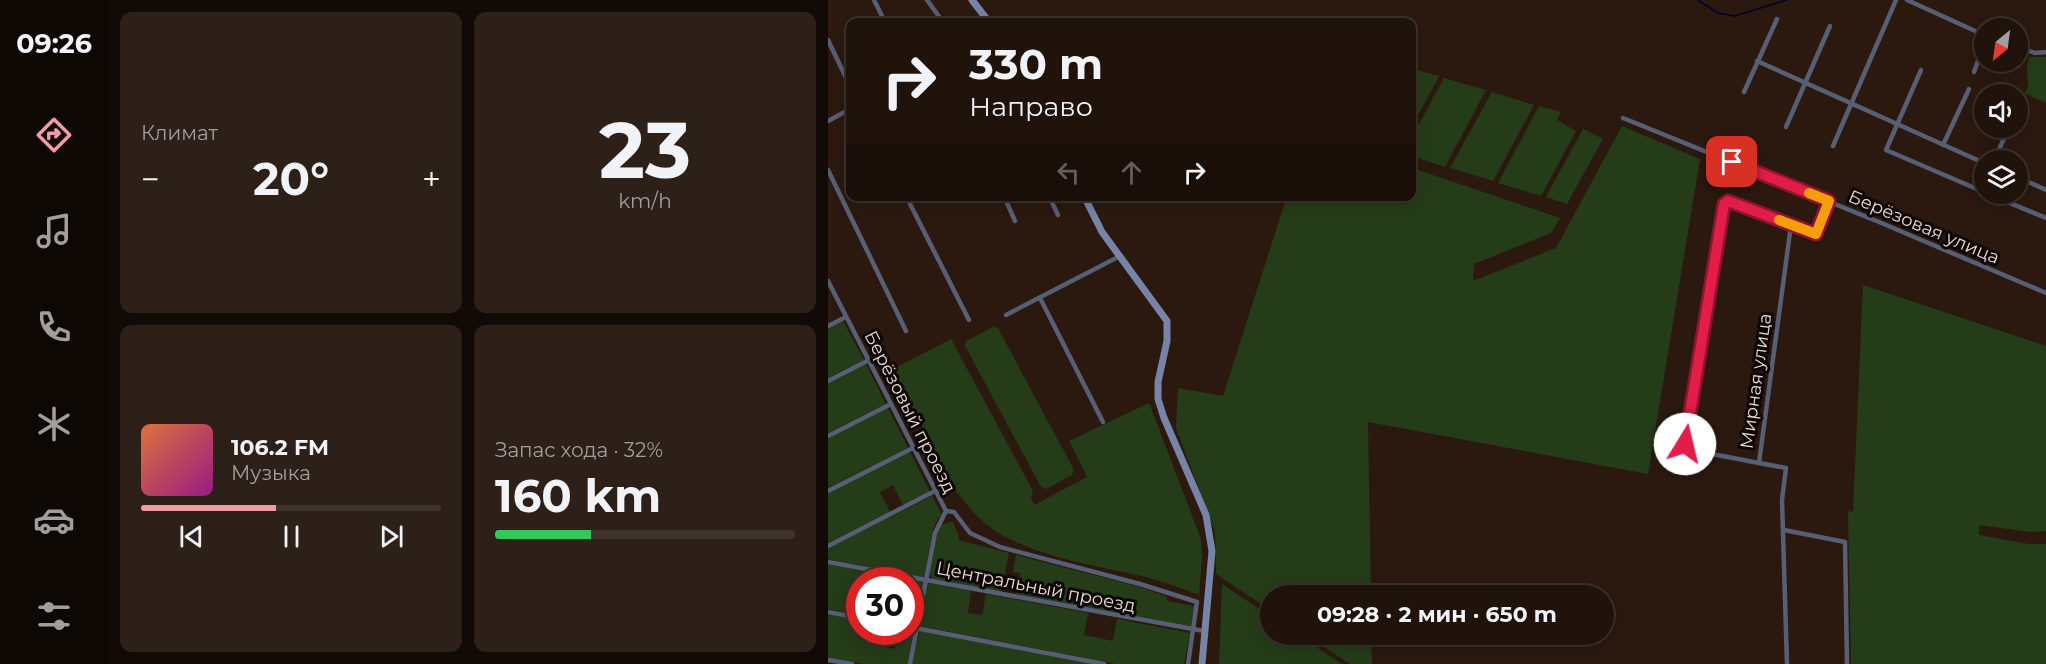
<!DOCTYPE html>
<html lang="ru">
<meta charset="utf-8">
<style>
body{margin:0;font-family:Montserrat,sans-serif;background:#2d2019;color:#f1f3f6;height:100vh;display:flex;flex-direction:column;font-size:22px;white-space:nowrap}
*{box-sizing:border-box;margin:0}
p{font-size:20px;color:#a29e9d}
.icon{flex:none;width:33px;height:33px;fill:none;stroke:currentColor;stroke-width:2;stroke-linecap:round;stroke-linejoin:round}
.map{position:relative;flex:1;overflow:hidden}
.panel{display:flex;flex-direction:column;gap:12px;padding:12px;background:#120a06;width:720px}
.panel>*{flex:none}
.hud{position:absolute;left:18px;top:18px;width:570px;height:183px;border-radius:12px;box-shadow:0 3px 15px #0003,0 0 0 2px #3d322c;background:#20130b;color:#f1f3f6;overflow:hidden}
.needle{width:39px;rotate:209deg}
.buttons{position:absolute;left:1146px;top:18px;display:grid;gap:12px}
.buttons a{display:grid;place-items:center;width:54px;height:54px;border-radius:50%;background:#20130b;box-shadow:0 3px 15px #0003,0 0 0 2px #3d322c;font-size:30px}
.speed{position:absolute;left:18px;top:567px;display:flex;gap:12px;font-size:30px;font-weight:700;text-align:center}
.speed>*{display:grid;place-content:center;width:78px;height:78px;border-radius:50%;background:#20130b;box-shadow:0 3px 15px #0003,0 0 0 2px #3d322c;line-height:1}
.speed .limit{border:9px solid #d22;background:#fff;color:#111}
.pin{position:absolute;display:grid;place-items:center;width:51px;height:51px;color:#fff;margin:-26px;border-radius:12px;box-shadow:0 3px 9px #0006}
.me{position:absolute;width:66px;margin:-33px;rotate:9deg;stroke-linejoin:round;filter:drop-shadow(0 0 4px #0008)}
.turn{display:flex;align-items:center;gap:21px;height:126px;padding:0 24px;font-size:27px}
.turn .icon{width:78px;height:78px;stroke-width:2.5}
.turn b{display:block;font-size:42px;line-height:51px}
.lanes{display:flex;align-items:center;height:57px;padding:0 24px;background:#0003;justify-content:center;gap:30px;direction:ltr}
.lanes .off{opacity:.35}
.big{font-size:45px;font-weight:700;line-height:1.1}
.panel .card{flex:1;display:flex;flex-direction:column;justify-content:center;gap:9px;min-width:0;padding:0 21px;border-radius:12px;background:#2d2019}
.panel .dial{align-items:center;gap:0}
.dial b{font-size:78px;line-height:1}
.song{display:flex;align-items:center;gap:18px}
.cover{width:72px;height:72px;border-radius:9px;background:linear-gradient(135deg,hsl(20 70% 55%),hsl(310 70% 35%))}
.played{height:6px;border-radius:3px;background:linear-gradient(90deg,#f49aa5 45%,#3d322c 45%)}
.keys{display:flex;justify-content:space-around;direction:ltr}
.heat{display:flex;justify-content:space-between;align-items:center;font-size:33px;direction:ltr}
.charge{height:9px;border-radius:4px;background:linear-gradient(90deg,#34c759 32%,#3d322c 0)}
.panel .tiles{flex:1;display:grid;gap:12px;grid-template-columns:repeat(2,1fr)}
.trip{position:absolute;left:432px;top:585px;width:354px;height:60px;border-radius:30px;background:#20130b;box-shadow:0 3px 15px #0003,0 0 0 2px #3d322c;font-weight:700;line-height:60px;text-align:center}
main{display:flex;flex:1;min-height:0}
.menu{display:flex;flex-direction:column;width:108px;justify-content:space-around;align-items:center;background:#0d0804;color:#a29e9d}
.menu .icon{width:42px;height:42px}
.menu .active{color:#f49aa5}
.menu b{font-size:27px;color:#f1f3f6}
.map>svg:first-child{display:block}
</style>
<main>
<nav class="menu">
<b>09:26</b>
<svg class="icon active" aria-label="directions" viewBox="0 0 24 24"><path d="M12 3l9 9-9 9-9-9zM9 14v-3h6M13 9l2 2-2 2"/></svg>
<svg class="icon" aria-label="music" viewBox="0 0 24 24"><path d="M9 18V5l10-2v13"/><circle cx="6" cy="18" r="3"/><circle cx="16" cy="16" r="3"/></svg>
<svg class="icon" aria-label="phone" viewBox="0 0 24 24"><path d="M5 4h4l2 5-3 2q2 4 5 5l2-3 5 2v4C11 20 4 13 5 4z"/></svg>
<svg class="icon" aria-label="climate" viewBox="0 0 24 24"><path d="M12 3v18M4 7l16 10M4 17L20 7"/></svg>
<svg class="icon" aria-label="car" viewBox="0 0 24 24"><path d="M5 17H2v-5l4-1 3-4h7l3 4 3 1v5h-3M9 17h6M6 11h13"/><circle cx="7" cy="17" r="2"/><circle cx="17" cy="17" r="2"/></svg>
<svg class="icon" aria-label="filters" viewBox="0 0 24 24"><path d="M4 7h16M4 17h16"/><circle cx="9" cy="7" r="2"/><circle cx="15" cy="17" r="2"/></svg>
</nav>
<section class="panel">
<div class="tiles">
<div class="card"><p>Климат</p>
<div class="heat"><a>−</a><b class="big">20°</b><a>+</a></div>
</div>
<div class="card dial"><b>23</b><p>km/h</p></div>
<div class="card">
<div class="song"><i class="cover"></i><div><b>106.2 FM</b><p>Музыка</p></div></div>
<div class="played"></div>
<div class="keys"><svg class="icon" aria-label="previous" viewBox="0 0 24 24"><path d="M18 5L8 12l10 7zM5 5v14"/></svg><svg class="icon" aria-label="pause" viewBox="0 0 24 24"><path d="M8 5v14M16 5v14"/></svg><svg class="icon" aria-label="next" viewBox="0 0 24 24"><path d="M6 5l10 7-10 7zM19 5v14"/></svg></div>
</div>
<div class="card"><p>Запас хода · 32%</p><b class="big">160 km</b><div class="charge"></div></div>
</div>
</section>
<div class="map">
<svg width="1218" height="664" viewBox="0 0 1218 664">
<rect width="100%" height="100%" fill="#2b190f"/>
<g fill="#253c18">
<polygon points="1201,57 1218,57 1218,103 1198,94 1191,109 1190,104 1200,87 1199,68"/>
<polygon points="589,70 611,76 584,126 584,74 587,75"/>
<polygon points="616,78 658,90 617,167 584,156 584,137"/>
<polygon points="664,92 706,105 665,181 622,168"/>
<polygon points="711,106 733,112 729,120 748,131 713,196 670,183"/>
<polygon points="794,126 872,159 820,474 540,422 543,595 442,596 442,610 388,574 387,532 348,428 350,388 395,396 458,199 464,197 584,196 584,168 732,218 723,233 646,264 645,281 728,248"/>
<polygon points="755,129 775,139 739,204 718,197"/>
<polygon points="1035,285 1218,346 1218,531 1203,532 1151,525 1151,535 1201,544 1218,544 1218,664 1023,664 1020,511 1025,512"/>
<polygon points="15,321 36,360 0,378 0,328"/>
<polygon points="165,327 170,328 246,470 244,475 218,489 213,487 137,346 138,341"/>
<path d="M123 339 205 491 203 497 206 505 259 477 241 441 321 403 373 539 374 557 371 595C354 588 336 582 318 577 271 566 219 559 176 536 155 525 137 504 124 485L65 369Z"/>
<polygon points="38,364 58,404 0,433 0,383"/>
<polygon points="60,408 80,448 0,488 0,438"/>
<polygon points="82,452 102,492 75,505 65,485 52,492 62,512 0,543 0,493"/>
<polygon points="104,496 114,515 110,518 105,529 96,578 0,559 0,548"/>
<polygon points="124,521 131,535 130,540 181,553 173,592 105,579 101,575 109,535 113,525"/>
<polygon points="188,555 312,587 339,597 339,601 367,606 363,628 188,595 192,573 185,572"/>
<polygon points="0,564 95,582 87,626 83,625 82,580 32,580 31,615 0,609"/>
<polygon points="100,583 143,591 140,613 154,615 158,594 260,613 256,635 285,641 289,619 362,633 356,664 288,664 91,626"/>
<polygon points="394,584 442,616 442,634 470,635 514,664 391,664"/>
<polygon points="0,614 31,620 32,632 56,632 53,646 67,649 71,632 86,630 80,664 36,664 0,658"/>
<polygon points="91,631 265,664 84,664"/>
<polygon points="478,635 543,635 544,664 522,664"/>
</g>
<g fill="none" stroke-linecap="round" stroke-linejoin="round">
<polyline stroke="#000327" stroke-width="1.5" points="870,0 890,13 907,16 958,0"/>
<g stroke="#575f75" stroke-width="4.5">
<polyline points="46,0 57,22"/>
<polyline points="99,0 115,22"/>
<polyline points="1079,0 1156,35"/>
<polyline points="0,40 22,86"/>
<polyline points="1190,47 1207,53 1218,52"/>
<polyline points="929,61 1156,163"/>
<polyline points="1093,70 1058,150 1156,192"/>
<polyline points="1146,72 1156,44"/>
<polyline points="916,92 949,19"/>
<polyline points="795,118 1051,222 1218,293"/>
<polyline points="0,121 22,109"/>
<polyline points="958,127 1002,26"/>
<polyline points="1115,145 1141,89"/>
<polyline points="1005,146 1068,0"/>
<polyline points="1166,160 1181,128"/>
<polyline points="0,170 78,331"/>
<polyline points="1190,177 1218,190"/>
<polyline points="1160,194 1218,218"/>
<polyline points="78,196 141,320"/>
<polyline points="176,196 187,221"/>
<polyline points="221,196 230,215"/>
<polyline points="0,281 118,511 107,533 82,664"/>
<polyline points="212,298 275,422"/>
<polyline points="178,315 292,256"/>
<polyline points="0,326 18,317"/>
<polyline points="0,381 41,360"/>
<polyline points="0,436 63,404"/>
<polyline points="931,463 863,450 857,444 896,204 900,201 989,234 1001,201"/>
<polyline points="0,491 85,448"/>
<polyline points="118,511 126,512 142,533 172,547 312,584 369,602 360,664"/>
<polyline points="956,530 1017,542 1019,664"/>
<polyline points="0,546 107,491"/>
<polyline points="0,562 376,631"/>
<polyline points="0,612 32,618"/>
<polyline points="82,627 276,664"/>
<polyline points="0,660 24,664"/>
<polyline points="959,664 954,500 958,468 931,463 963,225"/>
</g>
<g stroke="#7784a7" stroke-width="7">
<polyline points="144,0 161,22"/>
<polyline points="256,196 274,232 339,321 339,341 330,382 330,399 336,418 378,515 384,551 374,664"/>
</g>
</g>
<g fill="none" stroke-linecap="round" stroke-linejoin="round">
<g stroke="#92132f" stroke-width="15">
<polyline id="route" points="857,444 896,204 900,201 988,234 1001,201 904,162"/>
</g>
<use href="#route" stroke="#e11d48" stroke-width="10"/>
<polyline stroke="#f59e0b" stroke-width="10" points="951,220 988,234 1001,201 981,193"/>
</g>
<g text-anchor="middle" stroke-width="6" stroke-linejoin="round" paint-order="stroke">
<g font-size="18" fill="#e8dbd5" stroke="#0d0604">
<text transform="translate(1096 227) rotate(23)" y="6">Берёзовая улица</text>
<text transform="translate(928 381) rotate(-82)" y="6">Мирная улица</text>
<text transform="translate(82 412) rotate(63)" y="6">Берёзовый проезд</text>
<text transform="translate(208 587) rotate(11)" y="6">Центральный проезд</text>
</g>
</g>
</svg>
<div class="buttons">
<a><svg class="needle" viewBox="-14 -14 28 28"><path d="M0-13l5 13h-10z" fill="#e53935"/><path d="M0 13l5-13h-10z" fill="#a29e9d"/></svg></a>
<a><svg class="icon" aria-label="sound" viewBox="0 0 24 24"><path d="M4 9h4l5-4v14l-5-4H4zM17 9q2 3 0 6"/></svg></a>
<a><svg class="icon" aria-label="layers" viewBox="0 0 24 24"><path d="M12 4l9 5-9 5-9-5zM3 14l9 5 9-5"/></svg></a>
</div>
<div class="speed"><div class="limit">30</div></div>
<div class="pin" style="left:904px;top:162px;background:#d93025"><svg class="icon" aria-label="arrive" viewBox="0 0 24 24"><path d="M6 21V4h12l-3 4 3 4H6"/></svg></div>
<svg class="me" style="left:857px;top:444px" viewBox="-20 -20 40 40"><circle r="19" fill="#fff"/><path d="M0-13L10 11 0 6-10 11z" fill="#e11d48"/></svg>
<div class="trip">09:28 · 2 мин · 650 m</div>
<div class="hud">
<div class="turn"><svg class="icon" aria-label="right" viewBox="0 0 24 24"><path d="M7 20v-9h11M14 6l5 5-5 5"/></svg><div><b>330 m</b>Направо</div></div>
<div class="lanes"><svg class="icon off" aria-label="left" viewBox="0 0 24 24"><path d="M17 20v-9H6M10 6l-5 5 5 5"/></svg><svg class="icon off" aria-label="ahead" viewBox="0 0 24 24"><path d="M12 20V5M6 11l6-6 6 6"/></svg><svg class="icon" aria-label="right" viewBox="0 0 24 24"><path d="M7 20v-9h11M14 6l5 5-5 5"/></svg></div>
</div>
</div>
</main>
